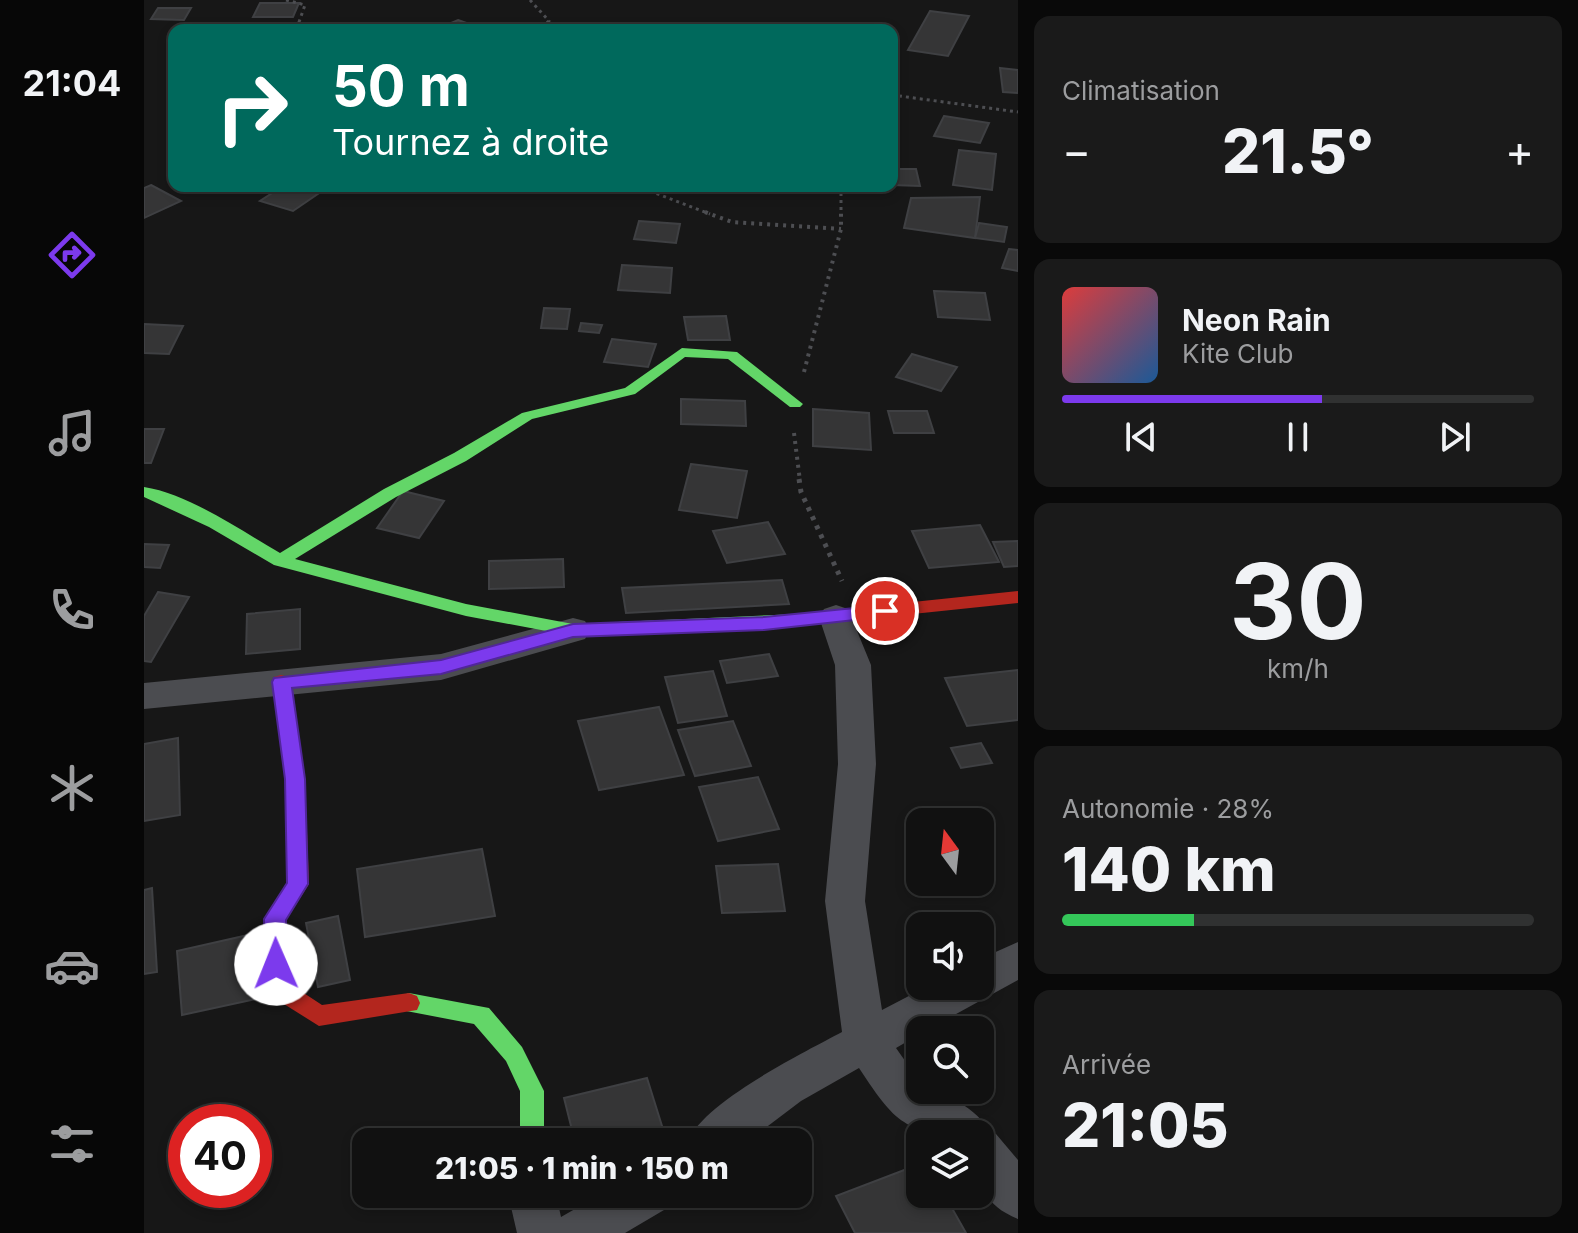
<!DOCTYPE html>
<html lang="fr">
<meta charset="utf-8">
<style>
body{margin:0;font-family:Inter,sans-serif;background:#1a1a1a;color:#f1f3f6;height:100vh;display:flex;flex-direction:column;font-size:30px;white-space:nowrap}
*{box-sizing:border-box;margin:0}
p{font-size:26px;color:#9c9d9f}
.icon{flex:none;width:44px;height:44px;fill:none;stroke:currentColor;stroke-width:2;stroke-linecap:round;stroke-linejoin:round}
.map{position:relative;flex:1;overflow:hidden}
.side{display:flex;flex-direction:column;gap:16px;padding:16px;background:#090909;width:560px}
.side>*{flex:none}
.hud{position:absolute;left:24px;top:24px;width:730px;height:168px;border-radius:16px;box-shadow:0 4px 12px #0003,0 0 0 2px #303131;background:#00695c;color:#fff;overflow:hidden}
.needle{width:52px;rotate:345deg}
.fabs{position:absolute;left:762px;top:808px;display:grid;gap:16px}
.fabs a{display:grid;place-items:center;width:88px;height:88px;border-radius:16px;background:#111;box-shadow:0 4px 12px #0003,0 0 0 2px #303131;font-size:40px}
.speed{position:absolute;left:24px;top:1104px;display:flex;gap:16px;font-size:40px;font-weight:700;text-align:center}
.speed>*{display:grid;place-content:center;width:104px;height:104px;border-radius:50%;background:#111;box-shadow:0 4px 12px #0003,0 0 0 2px #303131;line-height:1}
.speed .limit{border:12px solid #d22;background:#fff;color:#111}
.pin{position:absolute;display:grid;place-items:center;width:68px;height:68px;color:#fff;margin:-34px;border:4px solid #fff;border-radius:50%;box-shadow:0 2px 8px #0007}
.me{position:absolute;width:88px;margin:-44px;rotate:359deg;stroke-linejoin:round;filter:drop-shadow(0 0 6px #0008)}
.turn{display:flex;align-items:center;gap:28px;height:168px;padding:0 32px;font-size:36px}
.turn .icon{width:104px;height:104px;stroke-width:2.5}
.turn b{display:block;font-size:56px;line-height:68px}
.big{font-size:60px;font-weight:800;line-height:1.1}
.side .widget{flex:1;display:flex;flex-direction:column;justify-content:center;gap:12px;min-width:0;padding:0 28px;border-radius:16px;background:#1a1a1a}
.side .dial{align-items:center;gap:0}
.dial b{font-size:104px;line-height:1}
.song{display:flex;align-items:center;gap:24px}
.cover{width:96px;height:96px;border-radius:12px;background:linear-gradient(135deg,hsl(0 70% 55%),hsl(210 70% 35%))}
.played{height:8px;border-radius:4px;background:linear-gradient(90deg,#7c3aed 55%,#303131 55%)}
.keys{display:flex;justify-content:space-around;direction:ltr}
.heat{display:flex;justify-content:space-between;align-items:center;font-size:44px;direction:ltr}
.charge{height:12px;border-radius:6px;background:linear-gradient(90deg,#34c759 28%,#303131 0)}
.trip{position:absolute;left:208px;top:1128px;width:460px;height:80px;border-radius:16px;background:#111;box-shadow:0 4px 12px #0003,0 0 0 2px #303131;font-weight:800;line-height:80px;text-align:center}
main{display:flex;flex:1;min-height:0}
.dock{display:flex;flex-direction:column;width:144px;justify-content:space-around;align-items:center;background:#070707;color:#9c9d9f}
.dock .icon{width:56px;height:56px}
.dock .selected{color:#7c3aed}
.dock b{font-size:36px;color:#f1f3f6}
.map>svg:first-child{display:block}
</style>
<main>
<nav class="dock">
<b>21:04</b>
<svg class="icon selected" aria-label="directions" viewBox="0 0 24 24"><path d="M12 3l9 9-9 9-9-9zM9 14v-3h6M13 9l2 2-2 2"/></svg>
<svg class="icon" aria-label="music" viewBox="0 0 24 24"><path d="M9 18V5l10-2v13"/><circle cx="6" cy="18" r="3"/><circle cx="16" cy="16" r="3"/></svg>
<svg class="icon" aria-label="phone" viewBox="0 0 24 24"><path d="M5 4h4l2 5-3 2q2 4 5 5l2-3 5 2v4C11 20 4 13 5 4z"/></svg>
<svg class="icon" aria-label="climate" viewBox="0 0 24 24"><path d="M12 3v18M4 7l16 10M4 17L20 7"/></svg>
<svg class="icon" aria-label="car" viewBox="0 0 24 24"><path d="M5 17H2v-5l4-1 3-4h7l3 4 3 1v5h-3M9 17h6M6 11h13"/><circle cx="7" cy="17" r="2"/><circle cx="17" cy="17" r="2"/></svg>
<svg class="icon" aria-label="filters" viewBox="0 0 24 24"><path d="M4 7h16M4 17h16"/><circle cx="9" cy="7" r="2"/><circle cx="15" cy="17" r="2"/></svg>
</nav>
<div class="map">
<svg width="874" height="1233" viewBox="0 0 874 1233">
<rect width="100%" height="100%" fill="#171717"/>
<g fill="#353536" stroke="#3f4043" stroke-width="2">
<polygon points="116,3 155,3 149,17 109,17"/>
<polygon points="14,8 47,8 40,20 7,19"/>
<polygon points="786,11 825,16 804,56 764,50"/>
<polygon points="314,20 342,30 293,29"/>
<polygon points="856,68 874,70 874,93 859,92"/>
<polygon points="800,116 845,123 836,143 790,136"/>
<polygon points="815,150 852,154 848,190 809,185"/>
<polygon points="748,169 772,169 776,186 748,185"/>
<polygon points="7,185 37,201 0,218 0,188"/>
<polygon points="139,186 162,186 178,191 149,211 116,201"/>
<polygon points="836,197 831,238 760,228 767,198"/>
<polygon points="495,221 536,224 532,243 490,239"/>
<polygon points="835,223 863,227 860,242 831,238"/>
<polygon points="865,249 874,250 874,271 858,268"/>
<polygon points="478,265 528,268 526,293 474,290"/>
<polygon points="790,291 841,293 846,320 794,317"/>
<polygon points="400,308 426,309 423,329 397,328"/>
<polygon points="582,316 586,340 544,340 540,317"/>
<polygon points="437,323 458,325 455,333 435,331"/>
<polygon points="0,324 39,326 25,354 0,353"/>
<polygon points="468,339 512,344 504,367 460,362"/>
<polygon points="768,354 813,367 797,391 752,377"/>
<polygon points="537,399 601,401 602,426 537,424"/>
<polygon points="669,409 725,413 727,450 669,446"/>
<polygon points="744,411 783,411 790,433 750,433"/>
<polygon points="0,429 20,429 7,463 0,463"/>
<polygon points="547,464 603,471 593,518 535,510"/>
<polygon points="259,491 300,501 275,538 233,528"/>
<polygon points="624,522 641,554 583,563 569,531"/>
<polygon points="836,525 855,562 785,568 768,531"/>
<polygon points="874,541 874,566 860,567 849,542"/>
<polygon points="0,544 25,545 16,568 0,567"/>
<polygon points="419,559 420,587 345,589 345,561"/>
<polygon points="638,580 645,604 482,613 478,588"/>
<polygon points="14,592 45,597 7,662 0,661 0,616"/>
<polygon points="156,609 156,649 102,654 103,614"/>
<polygon points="625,654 634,676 583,683 576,661"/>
<polygon points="874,670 874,720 823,726 801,678"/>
<polygon points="569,671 583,716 534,723 521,677"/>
<polygon points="515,707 540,775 455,790 434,721"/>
<polygon points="589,721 607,766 551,776 534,730"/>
<polygon points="34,738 36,815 0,821 0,744"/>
<polygon points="837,743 848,763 817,768 807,748"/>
<polygon points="614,777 635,829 574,841 555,787"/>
<polygon points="338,849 351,916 221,937 213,869"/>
<polygon points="634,864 641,911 578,913 572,866"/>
<polygon points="8,888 13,972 0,974 0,890"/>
<polygon points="194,916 206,980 174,987 162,923"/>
<polygon points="104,935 112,999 38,1015 33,951"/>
<polygon points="503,1078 523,1142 431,1142 420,1098"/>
<polygon points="776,1164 776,1194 800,1194 822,1233 711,1233 692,1196"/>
</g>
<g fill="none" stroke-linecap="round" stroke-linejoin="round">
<g stroke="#4d4e52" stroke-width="3" stroke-dasharray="3 4" stroke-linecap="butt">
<polyline points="142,0 161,5 155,22 166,30"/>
<polyline points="386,0 405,21 393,30"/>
<polyline points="748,95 874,112"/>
<polyline points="493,186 566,214"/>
<polyline points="697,186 697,214"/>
<polyline points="212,189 354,186"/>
</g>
<g stroke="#4d4e52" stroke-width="4" stroke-dasharray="3 5" stroke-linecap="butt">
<polyline points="561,212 588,222 697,229"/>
<polyline points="660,372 697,229 697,212"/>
<polyline points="650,433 656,481"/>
</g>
<polyline stroke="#4d4e52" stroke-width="5" stroke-dasharray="4 6" stroke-linecap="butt" points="655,479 657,492 698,581"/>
<g fill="#4b4c50" fill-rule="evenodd">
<path d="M692 605 704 609 727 665 732 764 721 901 738 1010 784 986H836V959L874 942V980L783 1030H776V1034L752 1048 776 1082V1090C799 1090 835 1110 845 1131L852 1134 874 1160V1219C830 1201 836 1175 836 1134 763 1134 755 1129 715 1068L657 1101 603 1142H543C561 1101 657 1054 698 1032L681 901 694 764 691 665 675 617 680 609Z"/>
<polygon points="429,618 441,621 446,630 441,639 297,680 0,709 0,683 297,654"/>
<polygon points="364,1194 412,1194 417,1217 457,1194 527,1194 520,1210 481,1233 373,1233"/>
</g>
<g fill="#63d668" fill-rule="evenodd">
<path d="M538 348 593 352 659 404 656 407H646L584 359 541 357 491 394 388 419 322 461 252 497 151 559 322 604 429 624 654 614 663 620 660 624 429 636 322 616 130 565 65 527 0 497V487C45 494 96 530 136 553L240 489 310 453 378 413 481 388Z"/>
<polygon points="265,993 345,1008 378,1047 400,1091 400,1142 376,1142 376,1091 362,1061 330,1024 257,1010 254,1003 257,996"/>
</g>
<g fill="#b3261e" fill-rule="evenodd">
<polygon points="874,591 874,603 654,626 645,620 654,614"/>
<polygon points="137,675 144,677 146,682 161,779 165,884 142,920 143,982 178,1005 265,993 273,996 276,1003 273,1010 175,1026 124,994 121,987 120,919 143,883 141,779 128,682 130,677"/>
</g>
</g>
<polygon fill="#7c3aed" stroke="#51269a" stroke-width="2" points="741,605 747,607 747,616 620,630 429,637 297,674 148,688 161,779 164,884 142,920 143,964 140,971 132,974 124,971 121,964 120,919 143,883 141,779 128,682 130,678 297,660 429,624 620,617"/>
</svg>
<div class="fabs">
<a><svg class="needle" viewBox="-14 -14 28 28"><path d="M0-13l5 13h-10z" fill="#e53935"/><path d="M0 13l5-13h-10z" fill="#9c9d9f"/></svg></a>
<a><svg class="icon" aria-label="sound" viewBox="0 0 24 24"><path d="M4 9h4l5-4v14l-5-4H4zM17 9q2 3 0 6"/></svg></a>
<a><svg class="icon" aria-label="search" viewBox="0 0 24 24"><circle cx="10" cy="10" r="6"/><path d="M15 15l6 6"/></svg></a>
<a><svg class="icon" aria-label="layers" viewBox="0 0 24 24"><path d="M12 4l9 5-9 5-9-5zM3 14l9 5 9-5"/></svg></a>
</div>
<div class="speed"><div class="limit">40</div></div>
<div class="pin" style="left:741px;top:611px;background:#d93025"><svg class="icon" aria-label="arrive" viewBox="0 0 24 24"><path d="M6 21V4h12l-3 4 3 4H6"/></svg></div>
<svg class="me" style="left:132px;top:964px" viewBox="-20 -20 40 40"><circle r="19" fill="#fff"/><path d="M0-13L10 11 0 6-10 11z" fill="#7c3aed"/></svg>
<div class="trip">21:05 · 1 min · 150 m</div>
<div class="hud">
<div class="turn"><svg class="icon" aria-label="right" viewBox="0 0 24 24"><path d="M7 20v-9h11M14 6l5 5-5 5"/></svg><div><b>50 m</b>Tournez à droite</div></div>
</div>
</div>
<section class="side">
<div class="widget"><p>Climatisation</p>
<div class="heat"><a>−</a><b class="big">21.5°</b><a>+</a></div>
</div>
<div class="widget">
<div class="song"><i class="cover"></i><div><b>Neon Rain</b><p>Kite Club</p></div></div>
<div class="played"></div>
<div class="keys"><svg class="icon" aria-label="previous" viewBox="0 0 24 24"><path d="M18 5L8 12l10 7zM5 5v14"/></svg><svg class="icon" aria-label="pause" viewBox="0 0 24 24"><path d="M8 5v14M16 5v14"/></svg><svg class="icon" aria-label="next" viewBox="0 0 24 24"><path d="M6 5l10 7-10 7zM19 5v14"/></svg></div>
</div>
<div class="widget dial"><b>30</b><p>km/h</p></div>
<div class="widget"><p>Autonomie · 28%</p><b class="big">140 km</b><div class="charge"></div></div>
<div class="widget"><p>Arrivée</p><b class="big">21:05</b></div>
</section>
</main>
